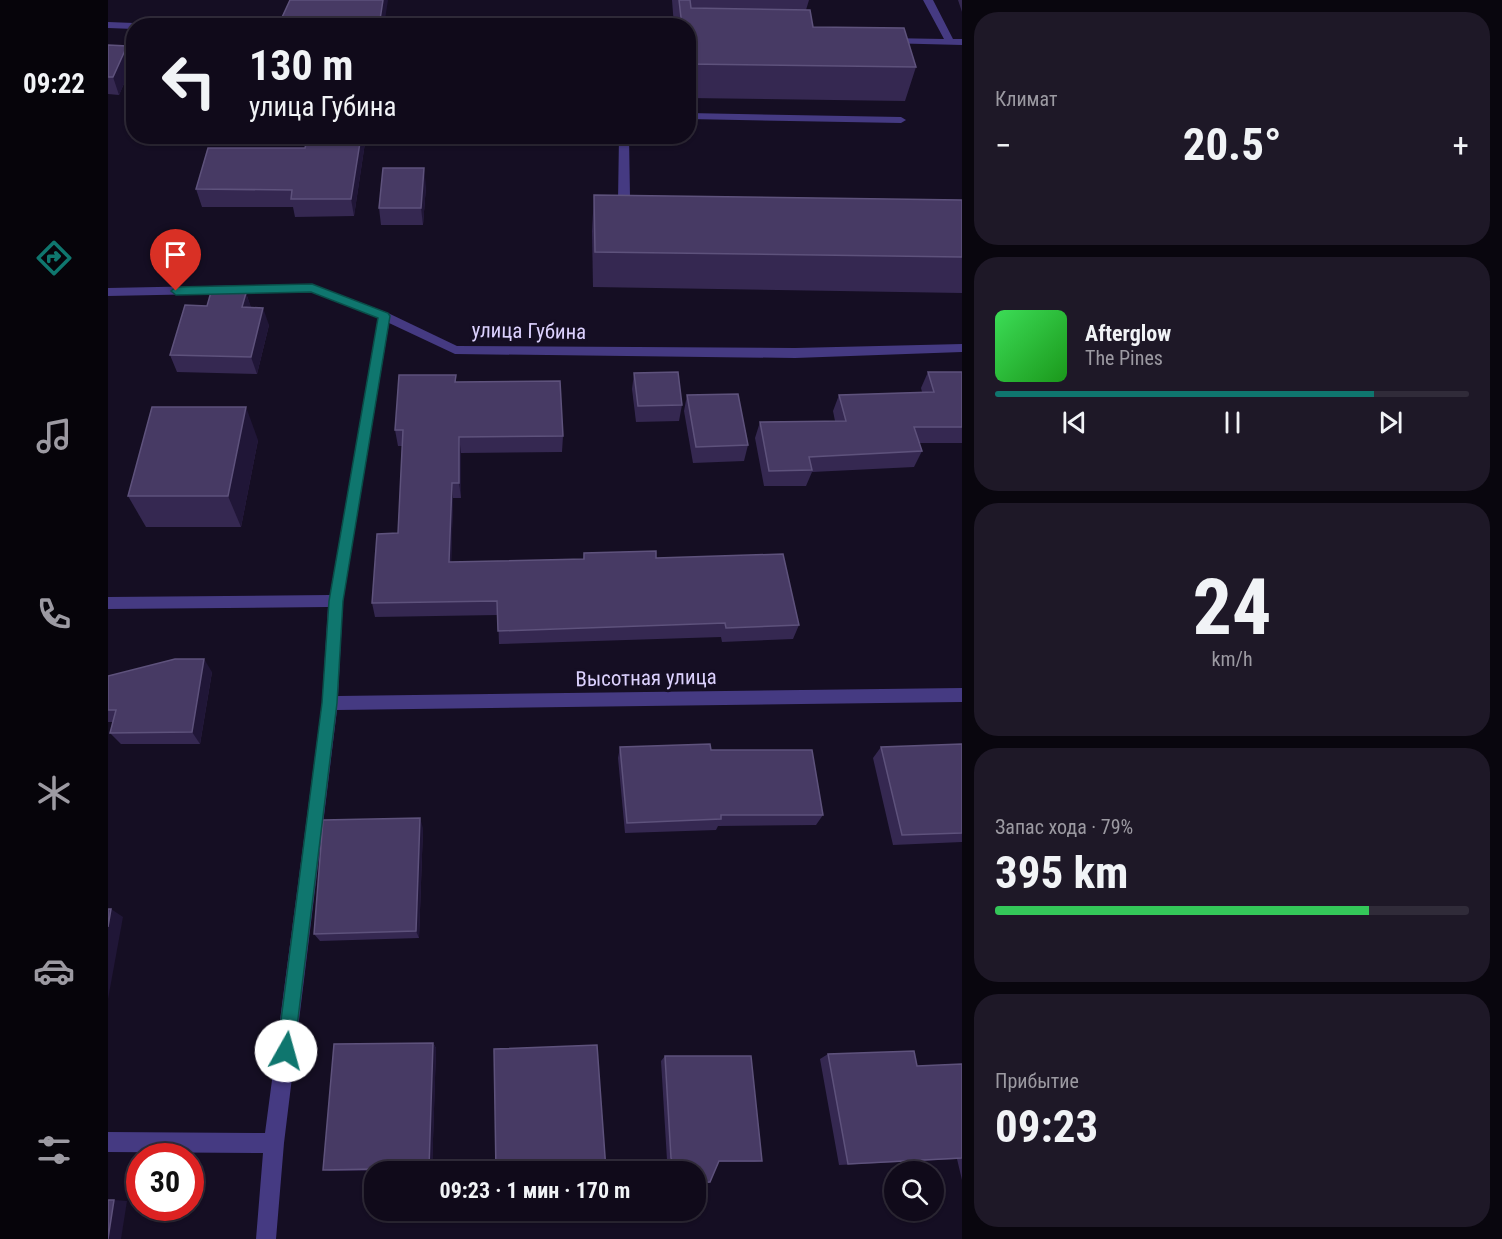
<!DOCTYPE html>
<html lang="ru">
<meta charset="utf-8">
<style>
body{margin:0;font-family:"Roboto Condensed",sans-serif;background:#1e1827;color:#f1f3f6;height:100vh;display:flex;flex-direction:column;font-size:22px;white-space:nowrap}
*{box-sizing:border-box;margin:0}
p{font-size:20px;color:#9c9aa2}
.icon{flex:none;width:33px;height:33px;fill:none;stroke:currentColor;stroke-width:2;stroke-linecap:round;stroke-linejoin:round}
.map{position:relative;flex:1;overflow:hidden}
.side{display:flex;flex-direction:column;gap:12px;padding:12px;background:#09060e;width:540px}
.side>*{flex:none}
.hud{position:absolute;left:18px;top:18px;width:570px;height:126px;border-radius:24px;box-shadow:0 2px 4px #0004,0 0 0 2px #302b39;background:#100a1a;color:#f1f3f6;overflow:hidden}
.fabs{position:absolute;left:776px;top:1161px;display:grid;gap:12px}
.fabs a{display:grid;place-items:center;width:60px;height:60px;border-radius:50%;background:#100a1a;box-shadow:0 2px 4px #0004,0 0 0 2px #302b39;font-size:30px}
.speed{position:absolute;left:18px;top:1143px;display:flex;gap:12px;font-size:30px;font-weight:700;text-align:center}
.speed>*{display:grid;place-content:center;width:78px;height:78px;border-radius:50%;background:#100a1a;box-shadow:0 2px 4px #0004,0 0 0 2px #302b39;line-height:1}
.speed .limit{border:9px solid #d22;background:#fff;color:#111}
.pin{position:absolute;display:grid;place-items:center;width:51px;height:51px;color:#fff;margin:-62px -26px;border-radius:50% 50% 50% 0;rotate:-45deg;box-shadow:0 0 6px #0007}
.pin .icon{rotate:45deg}
.me{position:absolute;width:66px;margin:-33px;rotate:7deg;stroke-linejoin:round;filter:drop-shadow(0 0 4px #0008)}
.turn{display:flex;align-items:center;gap:21px;height:126px;padding:0 24px;font-size:27px}
.turn .icon{width:78px;height:78px;stroke-width:2.5}
.turn b{display:block;font-size:42px;line-height:51px}
.big{font-size:45px;font-weight:700;line-height:1.1}
.side .card{flex:1;display:flex;flex-direction:column;justify-content:center;gap:9px;min-width:0;padding:0 21px;border-radius:24px;background:#1e1827}
.side .dial{align-items:center;gap:0}
.dial b{font-size:78px;line-height:1}
.song{display:flex;align-items:center;gap:18px}
.cover{width:72px;height:72px;border-radius:9px;background:linear-gradient(135deg,hsl(130 70% 55%),hsl(120 70% 35%))}
.played{height:6px;border-radius:3px;background:linear-gradient(90deg,#0f766e 80%,#302b39 80%)}
.keys{display:flex;justify-content:space-around;direction:ltr}
.heat{display:flex;justify-content:space-between;align-items:center;font-size:33px;direction:ltr}
.charge{height:9px;border-radius:4px;background:linear-gradient(90deg,#34c759 79%,#302b39 0)}
.trip{position:absolute;left:256px;top:1161px;width:342px;height:60px;border-radius:24px;background:#100a1a;box-shadow:0 2px 4px #0004,0 0 0 2px #302b39;font-weight:700;line-height:60px;text-align:center}
main{display:flex;flex:1;min-height:0}
.tabs{display:flex;flex-direction:column;width:108px;justify-content:space-around;align-items:center;background:#06040a;color:#9c9aa2}
.tabs .icon{width:42px;height:42px}
.tabs .selected{color:#0f766e}
.tabs b{font-size:27px;color:#f1f3f6}
.map>svg:first-child{display:block}
</style>
<main>
<nav class="tabs">
<b>09:22</b>
<svg class="icon selected" aria-label="directions" viewBox="0 0 24 24"><path d="M12 3l9 9-9 9-9-9zM9 14v-3h6M13 9l2 2-2 2"/></svg>
<svg class="icon" aria-label="music" viewBox="0 0 24 24"><path d="M9 18V5l10-2v13"/><circle cx="6" cy="18" r="3"/><circle cx="16" cy="16" r="3"/></svg>
<svg class="icon" aria-label="phone" viewBox="0 0 24 24"><path d="M5 4h4l2 5-3 2q2 4 5 5l2-3 5 2v4C11 20 4 13 5 4z"/></svg>
<svg class="icon" aria-label="climate" viewBox="0 0 24 24"><path d="M12 3v18M4 7l16 10M4 17L20 7"/></svg>
<svg class="icon" aria-label="car" viewBox="0 0 24 24"><path d="M5 17H2v-5l4-1 3-4h7l3 4 3 1v5h-3M9 17h6M6 11h13"/><circle cx="7" cy="17" r="2"/><circle cx="17" cy="17" r="2"/></svg>
<svg class="icon" aria-label="filters" viewBox="0 0 24 24"><path d="M4 7h16M4 17h16"/><circle cx="9" cy="7" r="2"/><circle cx="15" cy="17" r="2"/></svg>
</nav>
<div class="map">
<svg width="854" height="1239" viewBox="0 0 854 1239">
<rect width="100%" height="100%" fill="#150e23"/>
<g fill="none" stroke-linecap="round" stroke-linejoin="round">
<g fill="#453a82" fill-rule="evenodd">
<polygon points="815,0 825,0 845,39 854,39 854,45 776,43 776,39 779,38 836,39"/>
<polygon points="0,22 26,23 30,26 26,26 26,29 0,28"/>
<polygon points="580,113 793,117 798,120 793,123 580,119"/>
<polygon points="511,136 521,136 522,198 534,199 534,205 516,205 510,201"/>
</g>
<polygon fill="#453a82" fill-rule="evenodd" points="204,284 280,313 349,346 687,348 854,344 854,352 687,358 347,354 281,323 235,601 230,696 854,688 854,702 229,710 176,1143 168,1239 148,1239 155,1153 0,1152 0,1132 157,1133 214,703 220,607 0,609 0,597 222,595 270,318 203,292 0,296 0,288"/>
</g>
<g fill="#352851">
<polygon points="564,0 701,0 698,10 705,27 808,67 797,101 580,98 580,26 566,26"/>
<polygon points="850,0 854,0 854,12"/>
<polygon points="0,45 25,63 24,66 26,64 26,84 21,72 11,95 0,94"/>
<polygon points="200,136 258,136 246,216 187,217 185,207 94,207 88,189 197,148"/>
<polygon points="318,186 315,225 273,225 271,208"/>
<polygon points="486,195 854,200 854,293 485,287 484,231"/>
<polygon points="138,293 143,308 161,325 149,374 69,372 62,355"/>
<polygon points="820,372 854,372 854,443 811,443 814,451 806,467 704,472 698,486 656,486 647,438 652,422 727,421 725,411 731,395 814,392 813,388"/>
<polygon points="526,373 574,405 571,421 528,422 524,389"/>
<polygon points="348,375 348,382 455,436 454,452 353,453 353,498 345,498 343,562 475,559 476,553 548,558 691,625 685,639 614,642 613,637 391,644 390,615 267,617 264,603 290,533 294,446 290,446 287,430"/>
<polygon points="579,395 640,445 636,461 585,463 576,411"/>
<polygon points="150,440 133,527 38,527 20,496"/>
<polygon points="104,672 92,744 13,744 2,733 5,722 0,722 0,676"/>
<polygon points="854,744 854,842 785,845 765,758 773,747"/>
<polygon points="512,747 603,750 715,815 708,825 610,826 608,830 517,833 510,758"/>
<polygon points="315,828 311,938 212,941 206,934"/>
<polygon points="325,1043 328,1048 324,1170 222,1171 215,1170"/>
<polygon points="720,1054 809,1066 854,1064 854,1180 849,1159 731,1165 712,1059"/>
<polygon points="557,1056 654,1161 647,1162 610,1162 588,1172 566,1172 559,1160 553,1061"/>
</g>
<g fill="#201637">
<polygon points="275,0 280,0 276,26 271,26"/>
<polygon points="19,46 25,63 22,71 21,71 21,72 11,95 5,77"/>
<polygon points="253,136 258,136 246,216 243,199"/>
<polygon points="316,168 318,186 315,225 313,208"/>
<polygon points="138,293 144,310 134,307"/>
<polygon points="155,308 161,325 149,374 143,357"/>
<polygon points="138,407 150,440 133,527 120,496"/>
<polygon points="351,437 353,453 353,498 351,483"/>
<polygon points="344,483 345,498 343,577 341,562"/>
<polygon points="96,659 104,672 92,744 84,732"/>
<polygon points="312,818 315,828 311,938 308,931"/>
<polygon points="3,909 15,917 0,999 0,927"/>
<polygon points="325,1043 328,1048 324,1170 321,1168"/>
<polygon points="6,1200 19,1201 13,1239 0,1239"/>
</g>
<g fill="#473a64" stroke="#5e527c" stroke-width="1.5">
<polygon points="182,0 275,0 271,26 170,26"/>
<polygon points="571,0 582,0 583,8 702,10 705,27 796,28 808,67 580,64 580,26 574,26"/>
<polygon points="0,45 19,46 5,77 0,77"/>
<polygon points="26,64 26,71 21,71"/>
<polygon points="200,136 253,136 243,199 183,199 184,190 88,189 100,148 197,148"/>
<polygon points="275,168 316,168 313,208 271,208"/>
<polygon points="486,195 854,200 854,257 487,252"/>
<polygon points="103,292 138,293 134,307 155,308 143,357 62,355 77,305 99,306"/>
<polygon points="570,372 574,405 530,406 526,373"/>
<polygon points="820,372 854,372 854,427 806,427 814,451 701,457 704,470 661,471 652,422 738,421 731,395 826,392"/>
<polygon points="291,375 348,375 347,382 452,381 455,436 351,437 351,483 344,483 341,562 476,559 476,553 548,551 548,558 675,554 691,625 618,628 617,623 390,631 389,601 264,603 269,534 290,533 295,430 287,430"/>
<polygon points="630,394 640,445 588,447 579,395"/>
<polygon points="44,407 138,407 120,496 20,496"/>
<polygon points="67,659 96,659 84,732 2,733 8,710 0,710 0,676"/>
<polygon points="602,744 603,750 704,750 715,815 613,815 613,819 519,823 512,747"/>
<polygon points="854,744 854,833 794,835 773,747"/>
<polygon points="312,818 308,931 206,934 215,820"/>
<polygon points="0,909 3,909 0,927"/>
<polygon points="325,1043 321,1168 215,1170 226,1044"/>
<polygon points="489,1045 498,1170 470,1172 388,1172 386,1049"/>
<polygon points="806,1051 809,1066 854,1064 854,1158 740,1164 720,1054"/>
<polygon points="557,1056 643,1056 654,1161 611,1161 602,1182 588,1183 588,1172 571,1172 563,1158"/>
<polygon points="0,1200 6,1200 0,1239"/>
</g>
<polygon fill="#0f766e" stroke="#0a4d48" stroke-width="1.5" points="204,284 280,313 282,316 235,601 229,703 186,1051 184,1057 178,1059 172,1057 169,1051 214,703 221,601 270,318 203,292 68,295 63,291 68,287"/>
<g text-anchor="middle" stroke-width="6" stroke-linejoin="round" paint-order="stroke">
<g font-size="21" fill="#dcd1fe" stroke="#150e23">
<text transform="translate(421 331) rotate(1)" y="7">улица Губина</text>
<text transform="translate(538 678) rotate(-1)" y="7">Высотная улица</text>
</g>
</g>
</svg>
<div class="fabs">
<a><svg class="icon" aria-label="search" viewBox="0 0 24 24"><circle cx="10" cy="10" r="6"/><path d="M15 15l6 6"/></svg></a>
</div>
<div class="speed"><div class="limit">30</div></div>
<div class="pin" style="left:68px;top:291px;background:#d93025"><svg class="icon" aria-label="arrive" viewBox="0 0 24 24"><path d="M6 21V4h12l-3 4 3 4H6"/></svg></div>
<svg class="me" style="left:178px;top:1051px" viewBox="-20 -20 40 40"><circle r="19" fill="#fff"/><path d="M0-13L10 11 0 6-10 11z" fill="#0f766e"/></svg>
<div class="trip">09:23 · 1 мин · 170 m</div>
<div class="hud">
<div class="turn"><svg class="icon" aria-label="left" viewBox="0 0 24 24"><path d="M17 20v-9H6M10 6l-5 5 5 5"/></svg><div><b>130 m</b>улица Губина</div></div>
</div>
</div>
<section class="side">
<div class="card"><p>Климат</p>
<div class="heat"><a>−</a><b class="big">20.5°</b><a>+</a></div>
</div>
<div class="card">
<div class="song"><i class="cover"></i><div><b>Afterglow</b><p>The Pines</p></div></div>
<div class="played"></div>
<div class="keys"><svg class="icon" aria-label="previous" viewBox="0 0 24 24"><path d="M18 5L8 12l10 7zM5 5v14"/></svg><svg class="icon" aria-label="pause" viewBox="0 0 24 24"><path d="M8 5v14M16 5v14"/></svg><svg class="icon" aria-label="next" viewBox="0 0 24 24"><path d="M6 5l10 7-10 7zM19 5v14"/></svg></div>
</div>
<div class="card dial"><b>24</b><p>km/h</p></div>
<div class="card"><p>Запас хода · 79%</p><b class="big">395 km</b><div class="charge"></div></div>
<div class="card"><p>Прибытие</p><b class="big">09:23</b></div>
</section>
</main>
